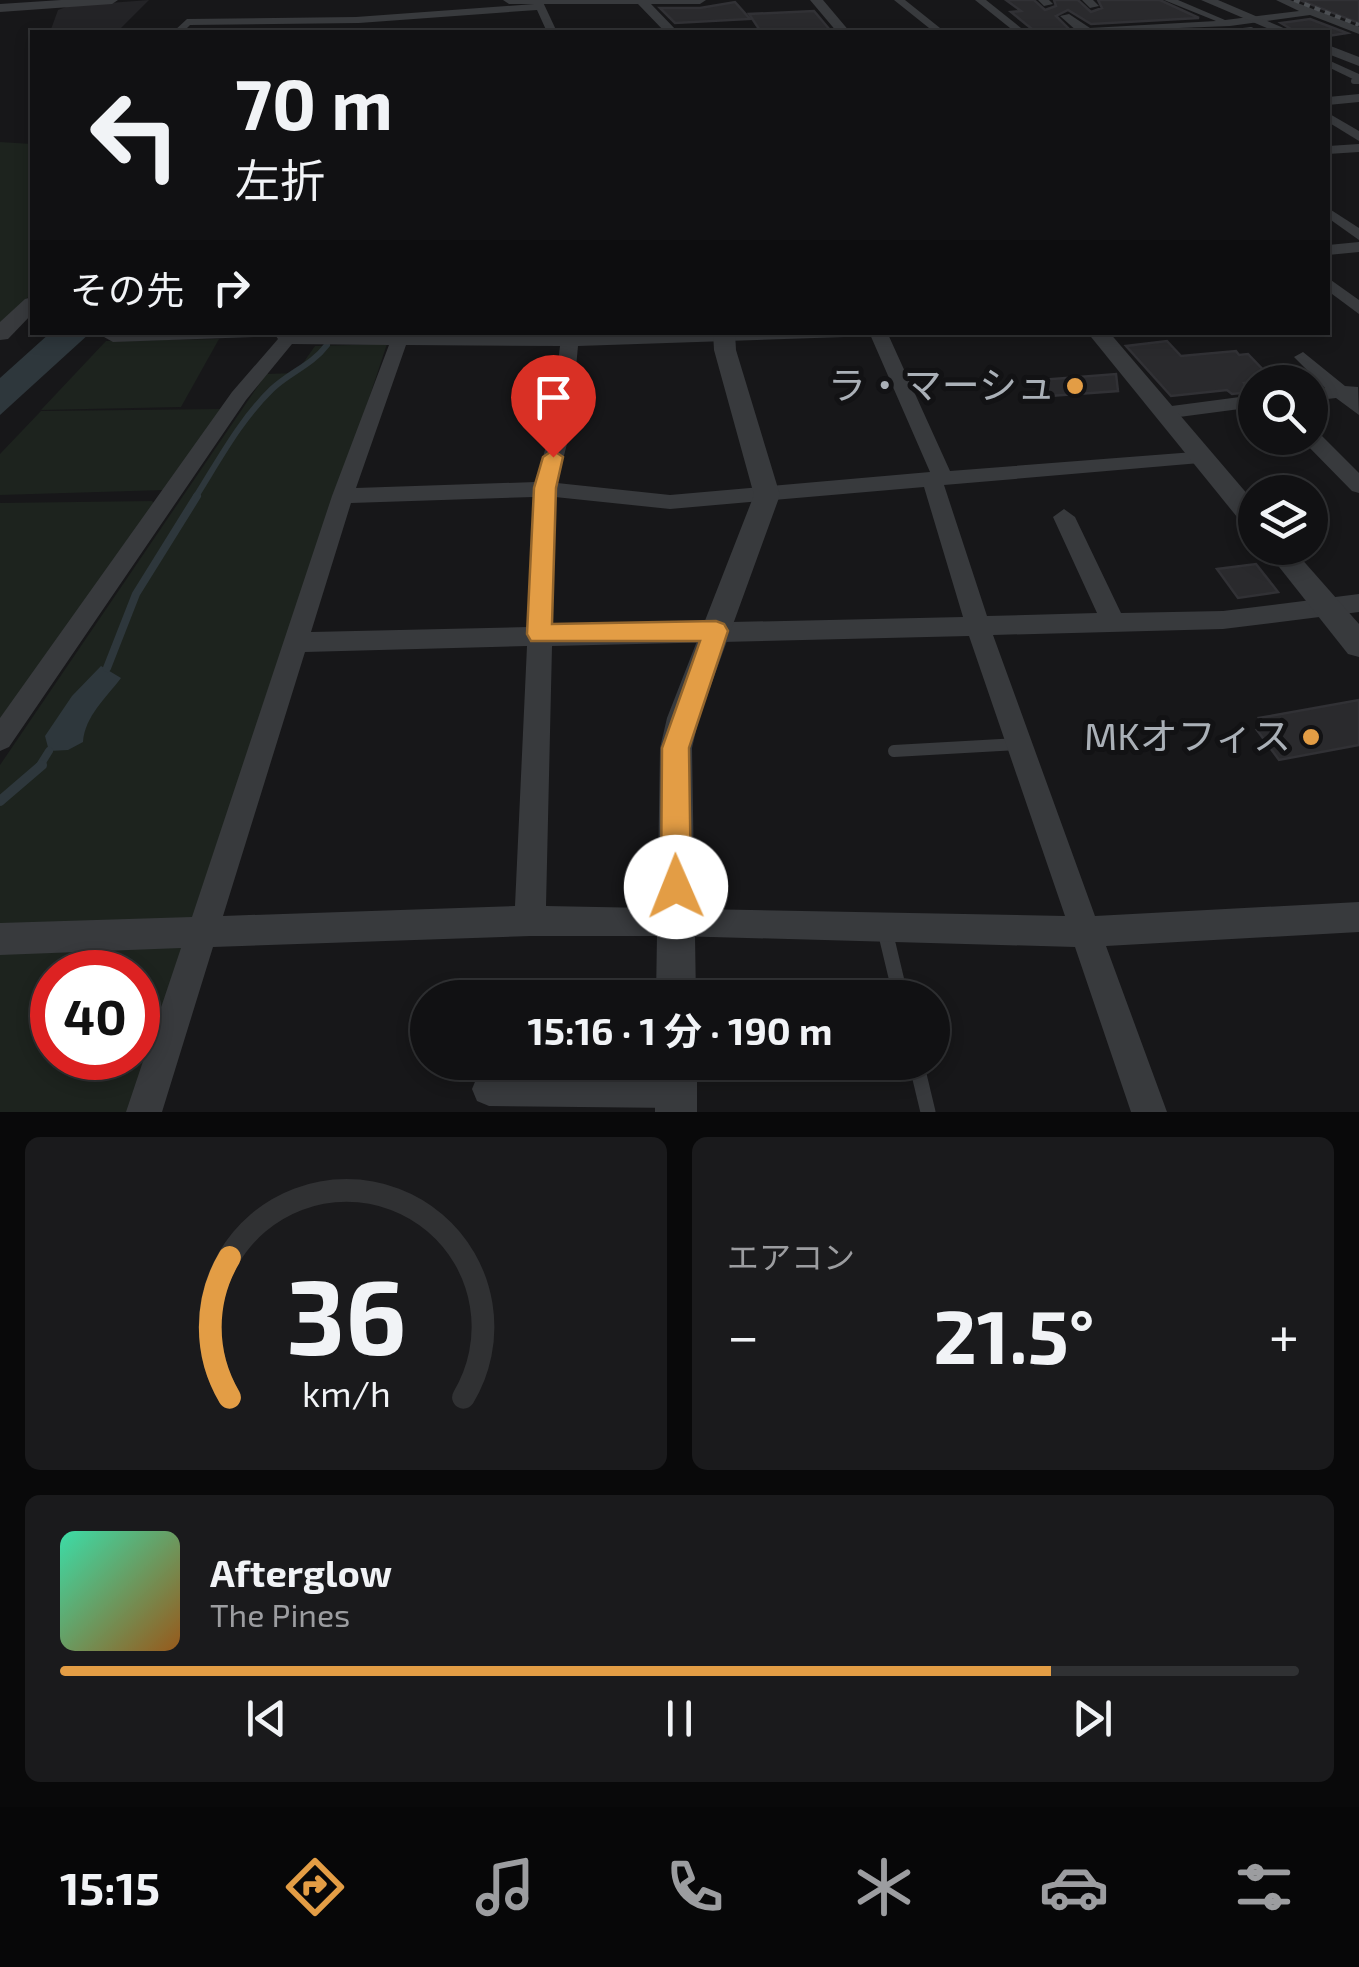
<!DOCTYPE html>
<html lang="ja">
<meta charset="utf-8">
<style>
body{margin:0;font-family:"Exo 2","Noto Sans JP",sans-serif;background:#1a1a1c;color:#f1f3f6;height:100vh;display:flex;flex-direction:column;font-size:38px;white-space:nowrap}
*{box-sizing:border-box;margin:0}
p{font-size:32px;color:#9c9da0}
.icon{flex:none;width:55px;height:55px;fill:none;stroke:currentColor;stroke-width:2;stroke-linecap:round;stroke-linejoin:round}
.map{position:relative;height:1112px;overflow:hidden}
.panel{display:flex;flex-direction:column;gap:25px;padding:25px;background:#09090a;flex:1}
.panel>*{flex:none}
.hud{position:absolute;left:30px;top:30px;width:1300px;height:305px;border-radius:0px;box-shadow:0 5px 15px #0003,0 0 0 2px #303133;background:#111113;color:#f1f3f6;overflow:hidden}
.buttons{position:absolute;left:1238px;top:365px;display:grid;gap:20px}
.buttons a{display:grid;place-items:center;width:90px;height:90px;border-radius:50%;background:#111113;box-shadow:0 5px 15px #0003,0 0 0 2px #303133;font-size:50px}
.speed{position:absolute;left:30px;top:950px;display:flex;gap:20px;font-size:50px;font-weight:700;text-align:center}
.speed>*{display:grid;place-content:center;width:130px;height:130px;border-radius:50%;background:#111113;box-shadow:0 5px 15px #0003,0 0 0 2px #303133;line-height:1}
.speed .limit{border:15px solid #d22;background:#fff;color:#111}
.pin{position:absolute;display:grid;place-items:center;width:85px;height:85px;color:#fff;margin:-102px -42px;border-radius:50% 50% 50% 0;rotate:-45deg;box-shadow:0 0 10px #0007}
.pin .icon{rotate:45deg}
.me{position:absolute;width:110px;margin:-55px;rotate:359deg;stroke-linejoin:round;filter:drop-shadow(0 0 8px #0008)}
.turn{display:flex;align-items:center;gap:35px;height:210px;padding:0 40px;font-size:45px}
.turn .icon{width:130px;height:130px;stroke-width:2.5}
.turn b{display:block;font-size:70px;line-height:85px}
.then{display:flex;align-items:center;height:95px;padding:0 40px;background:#0003;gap:20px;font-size:38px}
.big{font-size:75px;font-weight:700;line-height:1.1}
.panel .widget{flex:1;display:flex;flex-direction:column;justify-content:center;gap:15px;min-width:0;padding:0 35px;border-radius:15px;background:#1a1a1c}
.panel .dial{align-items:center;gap:0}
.dial svg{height:260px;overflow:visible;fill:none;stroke:#303133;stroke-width:7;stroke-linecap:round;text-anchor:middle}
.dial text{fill:#f1f3f6;stroke:none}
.song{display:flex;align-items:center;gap:30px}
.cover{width:120px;height:120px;border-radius:15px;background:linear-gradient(135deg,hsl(160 70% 55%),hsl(30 70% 35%))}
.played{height:10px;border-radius:5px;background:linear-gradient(90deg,#e39d45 80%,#303133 80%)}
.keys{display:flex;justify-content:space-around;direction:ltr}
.heat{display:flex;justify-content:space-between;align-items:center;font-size:55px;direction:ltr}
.panel .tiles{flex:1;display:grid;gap:25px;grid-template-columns:1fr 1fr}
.widget:last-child{grid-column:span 2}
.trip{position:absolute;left:410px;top:980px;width:540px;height:100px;border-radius:50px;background:#111113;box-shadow:0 5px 15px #0003,0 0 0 2px #303133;font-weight:700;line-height:100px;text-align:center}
.tabs{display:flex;height:160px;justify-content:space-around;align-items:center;background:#070708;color:#9c9da0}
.tabs .icon{width:70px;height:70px}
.tabs .active{color:#e39d45}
.tabs b{font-size:45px;color:#f1f3f6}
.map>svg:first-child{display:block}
</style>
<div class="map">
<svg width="1359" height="1112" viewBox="0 0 1359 1112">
<rect width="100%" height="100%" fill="#171719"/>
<polygon fill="#232326" points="149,0 117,32 50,32 58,10 69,6"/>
<g fill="#1d231e" fill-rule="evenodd">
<polygon points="0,142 32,144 32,293 0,326"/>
<polygon points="219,339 181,407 41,410 106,341"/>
<path d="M387 344 133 1112H0V765L266 374 296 373 315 346ZM52 972H138V1058H52Z"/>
<polygon points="222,409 165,490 0,495 0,454 41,411"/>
<polygon points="152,501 156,507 0,737 0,503"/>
</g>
<g fill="#2e373c">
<polygon points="50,333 90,333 0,415 0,378"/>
<path d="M101 666 121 678C106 698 85 716 83 742L68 750 49 751 45 736 72 696Z"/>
</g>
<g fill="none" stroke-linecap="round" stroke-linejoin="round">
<path stroke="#2e373c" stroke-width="6" d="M195 498C219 460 240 420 272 389 290 372 312 365 327 345"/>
<g stroke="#2e373c" stroke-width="8">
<polyline points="107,668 136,594 197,496"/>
<polyline points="39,767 49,751"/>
</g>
<polyline stroke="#2e373c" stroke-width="10" points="0,801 42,765"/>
</g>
<g fill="#2a2a2d" stroke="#313135" stroke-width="2.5">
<polygon points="1006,0 1034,0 1045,10 1056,6 1054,0 1078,0 1091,12 1102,8 1098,0 1160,0 1199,18 1091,24 1068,10 1056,16 1069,29 1045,31 1032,29 1011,12 1021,11"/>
<polygon points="1300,0 1359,0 1359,23"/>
<polygon points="735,2 750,19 675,23 660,8 700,8"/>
<polygon points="814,11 830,30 761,32 749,14"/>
<polygon points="1310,19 1347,33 1328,36 1328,32 1296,32 1281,23"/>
<polygon points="1167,341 1181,356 1236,351 1239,355 1248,354 1273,380 1244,383 1251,392 1232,394 1227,390 1171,396 1126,346"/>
<polygon points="1116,374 1118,391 1050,396 1039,380"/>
<polygon points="1256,564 1278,592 1238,598 1217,569"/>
<polygon points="1359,700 1359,745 1279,760 1257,730 1266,728 1259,718"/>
</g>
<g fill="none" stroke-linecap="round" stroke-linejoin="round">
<g stroke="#383a3d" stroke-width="6">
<polyline points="1235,32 1251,30"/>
<polyline points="1354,81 1359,81"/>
</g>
<polyline stroke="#383a3d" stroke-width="12" points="894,751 1020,744"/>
<g stroke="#383a3d" stroke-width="15">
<polyline points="885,931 901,998"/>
<polyline points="916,1062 928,1112"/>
</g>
<g fill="#383a3d" fill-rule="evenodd">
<polygon points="532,0 542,0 557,32 547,32 537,10 359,23 190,25 183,32 173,32 187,19 356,17 534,4"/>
<polygon points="894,0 905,0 945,32 934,32"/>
<polygon points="975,0 986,0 1026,32 1015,32"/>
<polygon points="1038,0 1049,0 1053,4 1044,6"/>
<polygon points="1082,0 1093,0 1099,6 1090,8"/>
<polygon points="1164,0 1178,0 1225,20 1299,11 1276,0 1290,0 1359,27 1359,34 1310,15 1230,26 1078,32 1060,16 1069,14 1090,28 1216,21"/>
<polygon points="1328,60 1359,74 1359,82 1328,67"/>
<polygon points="1359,94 1359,102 1328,105 1328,97"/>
<polygon points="1328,113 1359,131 1359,141 1328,122"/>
<polygon points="1359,144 1359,152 1328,154 1328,146"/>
<polygon points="1328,208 1359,228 1359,240 1328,218"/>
<polygon points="1359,242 1359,252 1328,255 1328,245"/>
<polygon points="1328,278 1359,300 1359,314 1328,291"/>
<polygon points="110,332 262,332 254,337 113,342 104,337"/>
<path d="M273 332 563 335 853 332 845 337 578 346 570 432 557 483 670 495 930 472 869 332H887L950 471 1207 451 1210 456 1207 461 1200 463 944 485 987 616 1097 613 1053 517 1064 509 1075 517 1121 613 1223 611 1359 594V612L1223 629 993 635 1095 916 1359 902V932L1106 946 1167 1112H1131L1075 947 676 936H530L213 947 162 1112H126L181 948 0 955V923L192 917 332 496 389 345 292 344 246 400 9 747 0 751V718L232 392 278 339ZM406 345 560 346 550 432 536 482 356 488ZM924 487 963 617 552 626 555 497 670 509ZM534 497 528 627 311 632 351 503ZM969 636 1065 916 546 906 552 646ZM527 646 515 906 223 916 305 652Z"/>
<polygon points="1303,352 1345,386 1358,387 1359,415 1336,398 1310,401 1310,389 1325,388 1294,357"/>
<polygon points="1255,395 1255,407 1164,419 1154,413 1164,407"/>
<polygon points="1310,430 1317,431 1359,473 1359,493 1352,491 1303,441 1301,438 1310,438"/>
<polygon points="489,1072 676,1074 688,1079 693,1091 688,1103 676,1108 489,1106 477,1101 472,1089 477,1077"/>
</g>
<g fill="#383a3d" fill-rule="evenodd">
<polygon points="61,0 118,0 112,4 0,12 0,4"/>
<polygon points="503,0 706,0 700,4 651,4 678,32 665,32 638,4 509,4"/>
<polygon points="810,0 823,0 850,32 837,32"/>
<polygon points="1201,0 1218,0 1293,32 1276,32"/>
<polygon points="1328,45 1359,57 1359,66 1328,54"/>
<polygon points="32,297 32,314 8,339 0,340 0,322 25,299"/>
<polygon points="713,332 735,332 736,350 780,495 699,718 692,748 696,998 656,998 660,748 667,718 754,495 714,350"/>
<polygon points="1087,332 1109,332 1255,503 1255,531 1246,528"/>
<polygon points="1264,548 1292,548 1359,624 1359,657 1348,654"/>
<rect x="655" y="1062" width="42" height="50"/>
</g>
<polyline stroke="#4b4e52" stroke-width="4" stroke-dasharray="6 5" stroke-linecap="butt" points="1294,0 1359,25"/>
</g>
<polygon fill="#e39d45" stroke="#94662d" stroke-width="2.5" points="553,450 563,457 556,488 552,624 716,621 724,624 728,631 689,748 691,887 686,898 676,902 665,898 661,887 662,748 700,641 531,641 527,634 534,488 543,457"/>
<g fill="#e39d45" stroke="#121214" stroke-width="4">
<circle cx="1075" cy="386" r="10"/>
<circle cx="1311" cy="737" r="10"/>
</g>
<g text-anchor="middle" stroke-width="10" stroke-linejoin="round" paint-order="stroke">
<g font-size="38" fill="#aab0b7" stroke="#121214" text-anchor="end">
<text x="1055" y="399">ラ・マーシュ</text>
<text x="1291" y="750">MKオフィス</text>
</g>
</g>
</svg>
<div class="buttons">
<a><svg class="icon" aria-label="search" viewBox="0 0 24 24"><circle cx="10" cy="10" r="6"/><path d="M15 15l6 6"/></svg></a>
<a><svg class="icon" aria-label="layers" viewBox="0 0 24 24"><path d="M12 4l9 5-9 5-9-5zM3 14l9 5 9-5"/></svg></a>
</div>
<div class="speed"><div class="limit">40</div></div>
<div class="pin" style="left:553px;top:457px;background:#d93025"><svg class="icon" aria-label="arrive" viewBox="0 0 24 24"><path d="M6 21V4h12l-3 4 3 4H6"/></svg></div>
<svg class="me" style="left:676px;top:887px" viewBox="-20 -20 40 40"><circle r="19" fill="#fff"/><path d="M0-13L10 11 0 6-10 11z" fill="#e39d45"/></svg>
<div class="trip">15:16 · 1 分 · 190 m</div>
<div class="hud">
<div class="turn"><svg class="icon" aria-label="left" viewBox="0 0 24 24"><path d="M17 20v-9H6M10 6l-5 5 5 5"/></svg><div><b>70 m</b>左折</div></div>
<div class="then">その先<svg class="icon" aria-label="right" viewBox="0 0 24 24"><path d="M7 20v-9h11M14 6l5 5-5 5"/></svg></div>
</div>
</div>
<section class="panel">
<div class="tiles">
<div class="widget dial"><svg viewBox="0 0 100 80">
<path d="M14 69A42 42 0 1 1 86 69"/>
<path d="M14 69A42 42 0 0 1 14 26" stroke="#e39d45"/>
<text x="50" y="56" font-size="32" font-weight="700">36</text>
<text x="50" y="72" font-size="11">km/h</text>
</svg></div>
<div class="widget"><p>エアコン</p>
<div class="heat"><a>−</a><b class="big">21.5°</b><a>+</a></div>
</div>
<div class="widget">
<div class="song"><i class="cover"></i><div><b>Afterglow</b><p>The Pines</p></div></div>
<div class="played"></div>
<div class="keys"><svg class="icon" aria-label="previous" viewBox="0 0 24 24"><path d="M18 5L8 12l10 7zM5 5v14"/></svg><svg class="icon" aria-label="pause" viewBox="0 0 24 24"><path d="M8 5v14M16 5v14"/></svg><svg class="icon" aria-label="next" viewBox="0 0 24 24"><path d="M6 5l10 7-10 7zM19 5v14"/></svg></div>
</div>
</div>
</section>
<nav class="tabs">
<b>15:15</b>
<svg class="icon active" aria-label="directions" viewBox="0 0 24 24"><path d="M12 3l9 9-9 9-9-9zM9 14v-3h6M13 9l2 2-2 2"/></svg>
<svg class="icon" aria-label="music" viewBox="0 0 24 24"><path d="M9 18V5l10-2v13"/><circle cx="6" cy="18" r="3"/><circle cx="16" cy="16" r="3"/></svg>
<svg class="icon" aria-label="phone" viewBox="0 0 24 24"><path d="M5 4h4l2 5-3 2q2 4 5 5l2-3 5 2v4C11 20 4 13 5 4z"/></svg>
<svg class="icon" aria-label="climate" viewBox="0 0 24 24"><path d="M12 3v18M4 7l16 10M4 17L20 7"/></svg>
<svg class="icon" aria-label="car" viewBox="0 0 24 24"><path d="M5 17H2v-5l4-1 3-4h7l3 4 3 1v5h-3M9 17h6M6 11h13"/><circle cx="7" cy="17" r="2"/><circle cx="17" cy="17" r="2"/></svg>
<svg class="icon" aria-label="filters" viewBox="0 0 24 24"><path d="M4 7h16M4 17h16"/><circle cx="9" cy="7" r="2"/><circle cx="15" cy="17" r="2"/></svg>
</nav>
